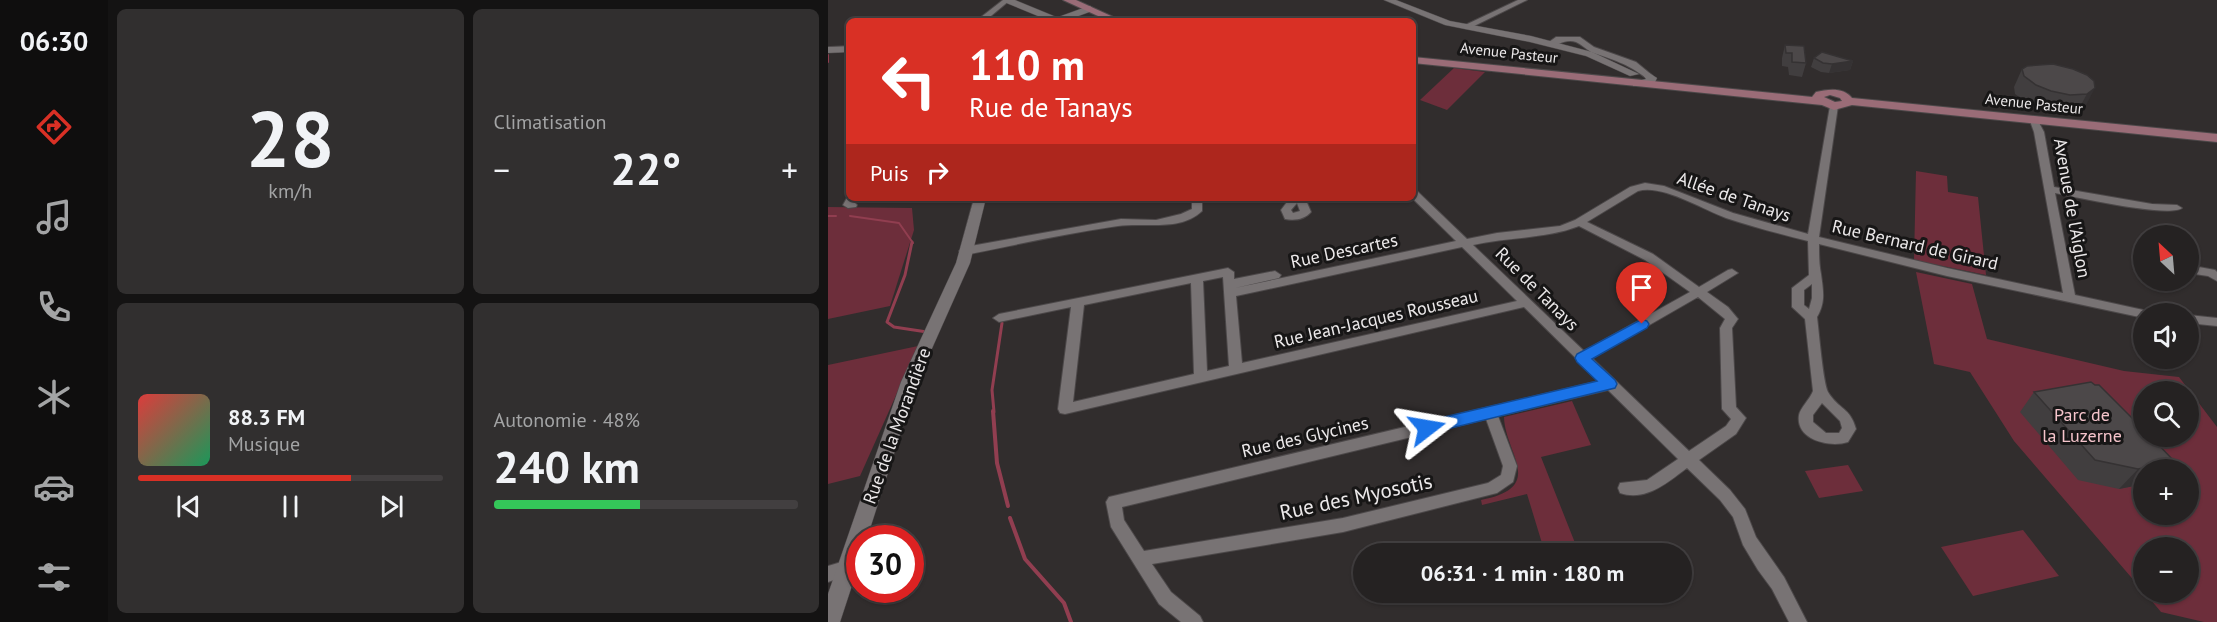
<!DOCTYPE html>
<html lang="fr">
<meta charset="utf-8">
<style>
body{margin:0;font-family:"PT Sans",sans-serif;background:#312f2f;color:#f1f3f6;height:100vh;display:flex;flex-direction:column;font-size:22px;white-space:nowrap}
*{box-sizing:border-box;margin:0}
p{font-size:20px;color:#a3a4a5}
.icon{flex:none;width:33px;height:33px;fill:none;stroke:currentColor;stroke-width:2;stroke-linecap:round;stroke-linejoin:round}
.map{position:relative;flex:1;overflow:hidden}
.details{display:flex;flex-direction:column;gap:9px;padding:9px;background:#141313;width:720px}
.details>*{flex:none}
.top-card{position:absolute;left:18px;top:18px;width:570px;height:183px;border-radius:9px;box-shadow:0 2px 4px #0004,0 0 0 2px #423f40;background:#d93025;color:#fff;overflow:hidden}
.needle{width:39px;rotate:334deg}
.tools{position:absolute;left:1305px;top:225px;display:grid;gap:12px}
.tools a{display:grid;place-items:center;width:66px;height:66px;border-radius:50%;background:#252222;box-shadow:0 2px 4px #0004,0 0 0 2px #423f40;font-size:30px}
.speed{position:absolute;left:18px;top:525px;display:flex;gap:12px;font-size:30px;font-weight:700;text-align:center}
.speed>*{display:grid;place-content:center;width:78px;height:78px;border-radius:50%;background:#252222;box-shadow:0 2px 4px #0004,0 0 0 2px #423f40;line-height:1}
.speed .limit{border:9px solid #d22;background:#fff;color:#111}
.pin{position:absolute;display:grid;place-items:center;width:51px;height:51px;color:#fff;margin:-62px -26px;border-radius:50% 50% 50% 0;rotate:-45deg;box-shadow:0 0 6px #0007}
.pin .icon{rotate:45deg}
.me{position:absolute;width:66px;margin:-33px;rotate:76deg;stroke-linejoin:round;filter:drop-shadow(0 0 4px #0008)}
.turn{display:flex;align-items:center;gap:21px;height:126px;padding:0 24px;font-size:27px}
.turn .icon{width:78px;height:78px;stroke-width:2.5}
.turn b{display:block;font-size:42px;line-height:51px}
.then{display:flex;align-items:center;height:57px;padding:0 24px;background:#0003;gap:12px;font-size:22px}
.big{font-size:45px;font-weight:700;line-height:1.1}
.details .card{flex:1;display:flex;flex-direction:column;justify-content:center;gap:9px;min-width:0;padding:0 21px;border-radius:9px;background:#312f2f}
.details .dial{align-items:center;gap:0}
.dial b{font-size:78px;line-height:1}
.song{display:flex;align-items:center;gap:18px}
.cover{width:72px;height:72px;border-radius:9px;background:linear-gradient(135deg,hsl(0 70% 55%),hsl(150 70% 35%))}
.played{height:6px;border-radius:3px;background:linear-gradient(90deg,#d93025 70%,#423f40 70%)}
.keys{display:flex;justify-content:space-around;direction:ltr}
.heat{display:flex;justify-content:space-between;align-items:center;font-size:33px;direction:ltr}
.charge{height:9px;border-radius:4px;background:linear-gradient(90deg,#34c759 48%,#423f40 0)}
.details .tiles{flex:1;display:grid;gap:9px;grid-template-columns:repeat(2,1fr)}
.trip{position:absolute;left:525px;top:543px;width:339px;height:60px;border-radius:30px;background:#252222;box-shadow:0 2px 4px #0004,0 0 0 2px #423f40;font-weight:700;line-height:60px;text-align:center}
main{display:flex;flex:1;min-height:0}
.tab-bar{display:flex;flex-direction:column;width:108px;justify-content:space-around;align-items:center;background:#0f0e0e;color:#a3a4a5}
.tab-bar .icon{width:42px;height:42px}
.tab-bar .active{color:#d93025}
.tab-bar b{font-size:27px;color:#f1f3f6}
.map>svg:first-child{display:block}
</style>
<main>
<nav class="tab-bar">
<b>06:30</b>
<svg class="icon active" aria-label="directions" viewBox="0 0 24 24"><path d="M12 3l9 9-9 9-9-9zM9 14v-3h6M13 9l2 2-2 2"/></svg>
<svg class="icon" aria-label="music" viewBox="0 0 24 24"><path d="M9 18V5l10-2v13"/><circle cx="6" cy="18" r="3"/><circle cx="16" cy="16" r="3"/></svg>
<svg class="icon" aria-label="phone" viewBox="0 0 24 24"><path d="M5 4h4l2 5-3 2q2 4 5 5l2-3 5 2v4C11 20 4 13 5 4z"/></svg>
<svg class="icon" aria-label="climate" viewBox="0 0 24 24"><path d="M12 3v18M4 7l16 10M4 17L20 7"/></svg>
<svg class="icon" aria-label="car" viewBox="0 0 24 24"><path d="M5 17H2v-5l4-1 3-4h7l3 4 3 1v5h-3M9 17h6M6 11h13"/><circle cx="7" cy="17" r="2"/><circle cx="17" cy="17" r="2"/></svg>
<svg class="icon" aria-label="filters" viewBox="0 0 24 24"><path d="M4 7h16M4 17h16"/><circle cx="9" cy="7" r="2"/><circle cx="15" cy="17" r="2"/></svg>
</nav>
<section class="details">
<div class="tiles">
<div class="card dial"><b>28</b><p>km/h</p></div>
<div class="card"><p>Climatisation</p>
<div class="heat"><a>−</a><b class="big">22°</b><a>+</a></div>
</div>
<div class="card">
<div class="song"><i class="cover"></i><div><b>88.3 FM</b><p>Musique</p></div></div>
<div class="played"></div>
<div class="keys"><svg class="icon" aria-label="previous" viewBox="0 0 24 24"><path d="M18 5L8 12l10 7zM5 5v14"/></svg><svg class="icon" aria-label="pause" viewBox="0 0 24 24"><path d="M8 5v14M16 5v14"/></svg><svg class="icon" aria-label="next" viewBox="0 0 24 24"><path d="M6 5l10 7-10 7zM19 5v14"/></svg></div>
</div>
<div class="card"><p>Autonomie · 48%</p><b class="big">240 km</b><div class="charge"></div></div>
</div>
</section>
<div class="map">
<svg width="1389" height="622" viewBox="0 0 1389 622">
<rect width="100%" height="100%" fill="#312d2d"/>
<g fill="#6d2e3b" fill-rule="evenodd">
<polygon points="626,68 657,72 619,110 592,100"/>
<polygon points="1088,171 1119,176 1120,192 1150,197 1158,275 1086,260"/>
<polygon points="0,207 84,208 86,230 62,306 0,319"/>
<path d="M1088 272 1144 284 1159 339 1296 371 1351 377 1389 427V622H1376L1333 612 1317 593 1360 592V548H1316L1315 591 1186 441 1142 372 1106 364ZM1316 392H1360V436H1316ZM1316 470H1360V514H1316Z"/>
<polygon points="90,346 32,476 0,484 0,365"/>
<path d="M744 401 763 445 713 457 751 553H717L699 494 654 505 653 500C719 487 677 454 676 417Z"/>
<polygon points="1020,465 1035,491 991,498 977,471"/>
<polygon points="1195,530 1231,576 1145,596 1113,547"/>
</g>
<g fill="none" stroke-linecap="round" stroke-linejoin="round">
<g stroke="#913e50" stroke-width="2">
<polyline points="0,55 0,62"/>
<polyline points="0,216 8,216"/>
<polyline points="22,216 71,223 85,243"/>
</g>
<g stroke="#913e50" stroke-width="3">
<polyline points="84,242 77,275 59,322 66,327 99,332"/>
<polyline points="166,412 164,390 174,323"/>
</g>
<g stroke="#913e50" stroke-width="4">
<polyline points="165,411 169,463 180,506"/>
<polyline points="182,518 197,559 236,603 243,622"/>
</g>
<g stroke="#4c4849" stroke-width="7">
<g id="pedestrian">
<polyline points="179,0 230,21"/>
<polyline points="228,21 261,9"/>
</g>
</g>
<g stroke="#4c4849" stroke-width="2">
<g id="minor">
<polygon points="175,0 182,0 157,21 148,21"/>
<polygon points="690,0 699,0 640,29 633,27"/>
<path d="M728 37H752L766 47 808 62 825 76 818 78C799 63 785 60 763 52 758 49 753 44 748 42 738 38 730 46 721 46V42Z"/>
<path d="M1006 103 1010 106 991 237 1119 268 1235 293 1206 132 1202 121 1206 118 1209 119 1216 132 1226 187 1324 204 1349 205 1354 208C1341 218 1248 197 1227 193L1247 295 1320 311 1322 314H1316V318L1119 276 991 244C991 254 991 264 993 274 995 290 998 302 989 317 991 332 995 383 1000 392 1011 410 1022 407 1028 429L1020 442C1002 448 967 440 971 415 972 408 982 399 985 391L977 319 964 307V288L981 275 980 241C952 234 925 227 898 218 874 209 834 184 810 191L759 222 825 254 871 287 900 270 904 269 910 273 879 292 900 307 910 319 904 328 908 407 918 418 908 434 871 460 902 490 917 509 928 537 956 577 979 622H961L944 589 930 570 915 545 905 517 892 500 859 468C840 482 818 502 792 493L790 488 792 483 819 480 850 459 780 390 670 416 689 466 685 482 669 493 515 532 324 564 343 592 372 616 375 622H353L331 604 283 527 278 502 281 497 771 381 696 307 237 414 232 413 230 409 243 307 171 322 165 318 171 314 400 268 406 272V279L447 271 453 275 451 278 407 288 628 241 584 198 585 190 589 191 639 239 669 233 732 226 747 220 802 187 817 183 836 186 905 213 980 234 1002 106ZM751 226 817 260 862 292 756 351 645 245C679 237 718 239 751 226ZM634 247 689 301 414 363 408 296ZM395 277 401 366 379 371 375 281ZM363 283 366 374 245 402 256 305ZM984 284V298L981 309 976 305V290ZM870 297 897 319 892 328 894 409 903 419 898 426 861 451 764 358ZM994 403 1012 421 1014 428 1011 433H998L985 422V415ZM658 419 675 466 673 475 660 483 515 518 316 551 296 520 294 507Z"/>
<polygon points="20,196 21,198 29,198 27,203 29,205 28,207 20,208 15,205"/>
<path d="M364 198H374V211C352 232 317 222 290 226 239 233 188 245 137 255L131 251 137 247 293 219 328 220 353 214 364 209Z"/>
<path d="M462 198H477L483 212C477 219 467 221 457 219L453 210ZM469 203 472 211 465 213 463 210Z"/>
<polygon points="1315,260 1316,268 1311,267 1309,264 1311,261"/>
<polygon points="1360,265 1387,270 1389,272 1389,281 1380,276 1360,273"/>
<polygon points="1360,315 1389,318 1389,326 1360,323"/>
<polygon points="20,560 26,563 28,568 26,573 0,582 0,566"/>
</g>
</g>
<g stroke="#4c4849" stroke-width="1">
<g id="tertiary">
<polygon points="556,0 568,0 622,21 703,36 764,52 811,74 802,76 758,56 702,42 617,25"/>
<polygon points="21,46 21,52 0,53 0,47"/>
<polygon points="821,73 829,78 826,84 805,86 805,82 818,79 816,76"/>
<polygon points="146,198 158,198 142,263 89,382 39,538 32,538 32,561 12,622 0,622 0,594 73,382 128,263"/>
</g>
</g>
<g stroke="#4c4849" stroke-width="2">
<g id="secondary">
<polygon points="235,0 248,0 294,21 281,21"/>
<path d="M585 57 984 97 988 92C1000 89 1016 87 1024 98L1389 134V142L1024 105 1006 110 994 105 585 63ZM1002 95 1012 98 1014 101 1007 102 996 97Z"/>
</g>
</g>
<use href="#pedestrian" stroke="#787374" stroke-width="6"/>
<use href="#minor" fill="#787374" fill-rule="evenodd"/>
<use href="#tertiary" fill="#787374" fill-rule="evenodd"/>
<use href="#secondary" fill="#9a6c77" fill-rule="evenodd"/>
</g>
<g fill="#413e3f">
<polygon points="957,45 978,63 974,77 961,75 960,67 954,66 954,58"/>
<polygon points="986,58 1025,61 1022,70 1001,73 993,72 983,67"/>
<polygon points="1194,69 1266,81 1257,107 1249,112 1232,113 1213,109 1199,103 1187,94 1186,87"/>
<polygon points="1206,392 1347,462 1339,470 1316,470 1316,484 1291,489 1250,480 1192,412"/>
</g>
<g fill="#353233">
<polygon points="1025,61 1022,70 1001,73 1004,64"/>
<polygon points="1267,88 1257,107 1249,112 1259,94"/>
<polygon points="1347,462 1339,470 1316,470 1316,484 1291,489 1310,469"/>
</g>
<g fill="#4c4849" stroke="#353233" stroke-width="1.5">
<polygon points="957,45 976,46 978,63 964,62 964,53 958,53"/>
<polygon points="994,52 1025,61 1004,64 995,63 986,58"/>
<polygon points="1225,64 1245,69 1259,75 1266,81 1267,88 1259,94 1242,95 1223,91 1208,85 1196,76 1194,69 1199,66"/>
<polygon points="1263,382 1267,385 1271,385 1316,430 1316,436 1322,436 1347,462 1310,469 1267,460 1206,392"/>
</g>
<polygon fill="#1a73e8" stroke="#114b97" stroke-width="1.5" points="814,319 819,321 821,324 819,328 764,359 787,380 789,384 787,388 599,434 593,432 591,428 593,423 599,421 769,381 749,362 747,358 749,354"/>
<g text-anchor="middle" stroke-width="6" stroke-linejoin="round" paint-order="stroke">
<g font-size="15" fill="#ece9ea" stroke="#171616">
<text transform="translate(681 53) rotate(6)" y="5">Avenue Pasteur</text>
<text transform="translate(1206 104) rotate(6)" y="5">Avenue Pasteur</text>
</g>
<g font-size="18" fill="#ece9ea" stroke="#171616">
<text transform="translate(906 197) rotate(19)" y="6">Allée de Tanays</text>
<text transform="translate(1244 208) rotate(80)" y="6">Avenue de l'Aiglon</text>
<text transform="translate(1087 245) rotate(13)" y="6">Rue Bernard de Girard</text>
<text transform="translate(516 251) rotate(-12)" y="6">Rue Descartes</text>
<text transform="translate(709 289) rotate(45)" y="6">Rue de Tanays</text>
<text transform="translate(548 319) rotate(-13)" y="6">Rue Jean-Jacques Rousseau</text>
<text transform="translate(69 426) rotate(-70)" y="6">Rue de la Morandière</text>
<text transform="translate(477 437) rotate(-13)" y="6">Rue des Glycines</text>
</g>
<g font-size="18" fill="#f5c4cb" stroke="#171616">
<text x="1254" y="421">Parc de<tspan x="1254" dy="21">la Luzerne</tspan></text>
</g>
<g font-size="21" fill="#ece9ea" stroke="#171616">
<text transform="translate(528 497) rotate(-12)" y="7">Rue des Myosotis</text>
</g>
</g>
</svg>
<div class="tools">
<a><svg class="needle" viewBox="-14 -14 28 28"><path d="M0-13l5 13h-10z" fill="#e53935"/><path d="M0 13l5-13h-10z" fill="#a3a4a5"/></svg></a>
<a><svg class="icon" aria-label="sound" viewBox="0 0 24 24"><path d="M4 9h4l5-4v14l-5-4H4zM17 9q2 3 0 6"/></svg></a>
<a><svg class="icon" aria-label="search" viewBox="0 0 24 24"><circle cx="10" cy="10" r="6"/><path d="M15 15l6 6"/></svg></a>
<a>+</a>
<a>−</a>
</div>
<div class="speed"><div class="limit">30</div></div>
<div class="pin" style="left:814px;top:324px;background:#d93025"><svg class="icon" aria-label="arrive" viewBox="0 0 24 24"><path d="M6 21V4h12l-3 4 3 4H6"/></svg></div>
<svg class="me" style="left:599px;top:428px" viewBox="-20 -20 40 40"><path d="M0-17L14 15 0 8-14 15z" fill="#1a73e8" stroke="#fff" stroke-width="4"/></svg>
<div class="trip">06:31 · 1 min · 180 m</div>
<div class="top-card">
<div class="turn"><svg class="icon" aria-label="left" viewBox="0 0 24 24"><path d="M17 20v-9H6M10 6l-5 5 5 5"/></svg><div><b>110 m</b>Rue de Tanays</div></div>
<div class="then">Puis<svg class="icon" aria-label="right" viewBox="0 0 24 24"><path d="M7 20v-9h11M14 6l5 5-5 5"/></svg></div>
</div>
</div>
</main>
